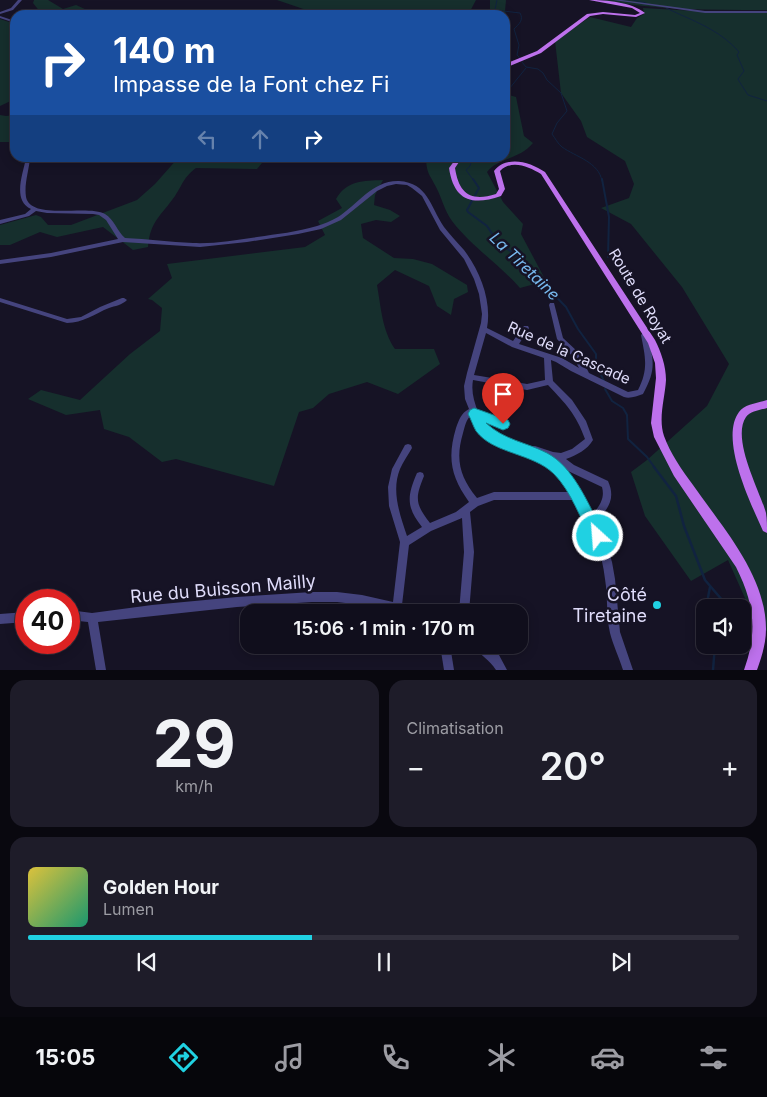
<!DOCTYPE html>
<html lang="fr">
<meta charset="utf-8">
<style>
body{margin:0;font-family:Inter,sans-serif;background:#1e1c29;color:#f1f3f6;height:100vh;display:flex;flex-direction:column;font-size:19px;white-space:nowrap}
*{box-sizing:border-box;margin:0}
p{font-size:16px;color:#9c9ca3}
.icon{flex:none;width:28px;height:28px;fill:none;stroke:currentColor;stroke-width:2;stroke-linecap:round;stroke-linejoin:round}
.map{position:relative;height:670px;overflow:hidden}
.details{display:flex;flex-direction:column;gap:10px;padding:10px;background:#09080f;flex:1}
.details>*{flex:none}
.banner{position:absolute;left:10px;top:10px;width:500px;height:152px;border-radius:15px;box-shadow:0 2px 12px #0003,0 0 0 1px #302e3b;background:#1a4fa0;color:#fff;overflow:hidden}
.buttons{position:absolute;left:696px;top:599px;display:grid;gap:10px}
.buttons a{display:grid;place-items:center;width:55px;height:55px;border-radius:10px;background:#100e1c;box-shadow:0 2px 12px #0003,0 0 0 1px #302e3b;font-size:25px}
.speed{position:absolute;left:15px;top:589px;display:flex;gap:10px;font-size:25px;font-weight:700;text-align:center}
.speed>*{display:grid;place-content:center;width:65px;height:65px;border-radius:50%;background:#100e1c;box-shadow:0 2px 12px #0003,0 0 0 1px #302e3b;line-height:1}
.speed .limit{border:8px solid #d22;background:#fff;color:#111}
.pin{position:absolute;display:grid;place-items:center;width:42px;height:42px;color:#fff;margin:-51px -21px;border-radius:50% 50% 50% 0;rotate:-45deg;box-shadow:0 0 5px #0007}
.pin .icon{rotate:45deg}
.me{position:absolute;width:55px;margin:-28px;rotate:334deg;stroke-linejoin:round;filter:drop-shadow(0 0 4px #0008)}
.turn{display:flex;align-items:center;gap:18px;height:105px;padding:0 20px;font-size:22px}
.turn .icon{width:65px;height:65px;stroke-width:2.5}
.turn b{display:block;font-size:35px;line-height:42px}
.lanes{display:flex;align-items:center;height:48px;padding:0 20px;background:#0003;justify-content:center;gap:25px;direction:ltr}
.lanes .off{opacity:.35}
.big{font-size:38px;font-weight:600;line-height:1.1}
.details .card{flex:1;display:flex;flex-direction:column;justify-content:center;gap:8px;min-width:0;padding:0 18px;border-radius:15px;background:#1e1c29}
.details .dial{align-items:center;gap:0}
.dial b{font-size:65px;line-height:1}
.song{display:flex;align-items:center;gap:15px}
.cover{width:60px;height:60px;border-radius:8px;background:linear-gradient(135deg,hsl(50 70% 55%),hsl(160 70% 35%))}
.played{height:5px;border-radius:2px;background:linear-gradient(90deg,#20d1e2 40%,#302e3b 40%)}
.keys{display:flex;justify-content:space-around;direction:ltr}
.heat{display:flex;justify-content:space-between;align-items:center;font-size:28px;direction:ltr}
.details .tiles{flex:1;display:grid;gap:10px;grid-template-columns:1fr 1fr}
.card:last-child{grid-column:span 2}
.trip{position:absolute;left:240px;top:604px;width:288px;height:50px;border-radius:15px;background:#100e1c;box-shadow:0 2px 12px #0003,0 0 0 1px #302e3b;font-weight:600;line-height:50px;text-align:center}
.menu{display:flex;height:80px;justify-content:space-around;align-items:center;background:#06060b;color:#9c9ca3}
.menu .icon{width:35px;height:35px}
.menu .on{color:#20d1e2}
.menu b{font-size:22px;color:#f1f3f6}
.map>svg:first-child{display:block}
</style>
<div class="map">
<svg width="767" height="670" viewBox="0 0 767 670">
<rect width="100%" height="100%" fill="#161325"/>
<g fill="#162f2d">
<polygon points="34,0 48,0 63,9 76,5 98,15 46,15 41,13 33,3"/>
<polygon points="277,0 476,0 468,15 321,15"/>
<polygon points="490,0 506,0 505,11 508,19 505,28 505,15 490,15"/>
<path d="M601 0H767V10C711 10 656 10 601 0Z"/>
<polygon points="643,8 713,12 767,12 767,631 757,625 728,560 691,581 645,516 631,472 647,460 707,406 729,364 682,287 631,224 601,208 629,198 634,184 625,161 587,137 581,121 561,93 555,41 590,17 631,27 637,18 644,14"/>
<polygon points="0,19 15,24 15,99 0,106"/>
<path d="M505 94 516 97 524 136 533 143C519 160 499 157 487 172L503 202 523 224 521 234 546 281 520 288C499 264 472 247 452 221 444 210 442 198 436 187 429 173 427 174 426 159L505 158Z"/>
<polygon points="0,115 6,116 15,115 15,135 12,142 0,142"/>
<path d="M178 158H218L215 162 262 163 257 169 196 168C183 178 183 184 175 196 161 216 150 221 148 247L133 250 103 227 57 237 40 232 10 245H0V225L36 215 41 217 48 225H71L137 200 155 184Z"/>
<path d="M383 180 375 195 374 205 390 210 400 216 391 222 376 220 361 224 363 238 394 258 413 259 432 264 467 285 468 292 454 299 451 315 437 306 429 286 395 270 377 285C381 307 382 330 395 349H434L440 364 398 394 367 382 329 394 313 408 299 412 274 486 176 459 162 462 129 437 104 429 100 410 66 415 28 399 41 390 80 400 130 354 160 331 162 308 152 300 148 299 172 278 167 264 305 247 325 235 318 221 342 208 336 199C347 180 363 181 383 180Z"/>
</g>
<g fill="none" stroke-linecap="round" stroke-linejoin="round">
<g stroke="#112340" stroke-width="1">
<polyline points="633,0 646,3"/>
<path d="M666 8C693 21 719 29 739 52L737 55 744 71 738 79 739 81 748 95 767 101"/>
<path d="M495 10 520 13C524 20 519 24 514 29L519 45 517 55 520 58"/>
<polyline points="494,15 497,0"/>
<path d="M522 62 526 67 538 69 543 73 547 80 561 93 567 111 557 123 552 134C555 138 558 144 562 147 576 157 599 162 602 181"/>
<polyline points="505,94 526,68"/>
<polyline points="474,181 466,170 470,166 472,159 477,158"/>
</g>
<g stroke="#112340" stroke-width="2">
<polyline points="473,179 479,188 467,210 468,212 487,226 497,241 529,265 539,279 566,307 578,329 596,354 596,365 604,381"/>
<polyline points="602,179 609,217 608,257"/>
<polyline points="605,389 612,401 623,408 627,415 628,439 647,457 655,468"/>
</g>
<g stroke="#112340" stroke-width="2.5">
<polyline points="654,467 676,496 684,526 705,580 729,608"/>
<polyline points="706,608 710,587"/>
<polyline points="742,622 750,631"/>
<polyline points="713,670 715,645"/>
</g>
<g fill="#45447e" fill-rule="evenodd">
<polygon points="18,0 22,0 13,10 0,14 0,12 11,8"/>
<polygon points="613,0 622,0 705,11 767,11 767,13 705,13"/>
<polygon points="0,16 15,21 15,23 0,18"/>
<path d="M26 158H30C29 170 24 184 26 197 31 221 88 204 105 214 114 219 117 231 125 238 147 239 170 242 193 243 214 244 236 240 257 237 277 234 297 232 317 226 324 224 331 221 338 217 357 205 373 180 399 181 428 183 430 206 444 227 450 235 457 242 464 250 480 271 492 301 487 328L513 341 524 326H528L529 328 519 344 562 358 579 368 573 357 557 339 549 305 550 303H554L563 338 579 353 589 373 628 392 638 390C649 369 645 356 641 335L645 331H649L650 333 648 336C654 362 656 370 643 394 637 396 630 399 624 397L571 371 556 362 551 360V361L553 381 572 400 586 421 593 440C587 450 577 455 566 459L574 465 608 481C616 499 608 508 597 522L605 540 612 562 615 579 620 632 633 670H623C619 657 613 645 610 633 606 615 608 597 605 579 602 550 590 524 575 500H494L478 506 470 512 474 552 469 612H459L464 552 462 518 431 531 409 545 402 605 412 609 414 612H396L362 605 337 602H312L237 607 98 622 106 670H96L88 622 69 620V610L92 613 152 605 237 597 312 592H337L362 595 393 602 400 542 389 506 388 487 392 469 405 445 408 444 411 445 412 448C408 455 403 462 400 469 391 491 400 515 407 536L422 527C406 507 407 496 417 473L420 472 423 473 424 476C415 498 415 504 430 523L456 512 469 502C451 477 447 458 456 428 459 420 461 413 469 409L465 399 464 386 467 373 481 323 482 314 479 294 474 279 464 259 440 230 422 196 412 188 407 185 396 184 387 186 377 191 341 220 321 229 298 234 247 242 200 247 123 242 51 257 0 264V260L51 253 118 239 106 220 99 215 93 214 47 213 36 211 29 216 0 224V220L25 214 31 209C12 200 23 174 26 158ZM486 333 512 347 544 358 545 380 527 384 474 375ZM473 380 527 390 548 385C566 404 576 414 585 439L572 449 561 453 553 452 535 446 525 447 501 437 489 428 482 420 503 427 506 426 507 424 506 422 478 412C474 401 471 392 473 380ZM471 415C488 446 509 444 537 460 551 467 561 479 570 492H494L477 498C460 477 455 460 463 433 465 426 466 420 471 415ZM546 457 555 459 568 471 602 487C605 498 600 505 593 514 581 492 568 470 546 457Z"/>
<path d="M0 298 67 319 81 317 100 307 122 298H124L127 300C122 305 115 306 109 308 94 314 83 323 67 323L0 302Z"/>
<polygon points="26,612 26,622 0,624 0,614"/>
<polygon points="440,645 450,645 454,670 444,670"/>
<path d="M474 645H487L499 655 507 670H496C490 660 479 655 474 645Z"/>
</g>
<g fill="#bd71ec" fill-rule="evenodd">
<path d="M589 0C607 0 631 2 645 13L636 17 603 14 590 16 541 53 505 68V64L537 51 587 14 603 12 635 15 640 13 632 8Z"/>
<path d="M459 158H466L459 162 455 168C459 194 471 202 496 194L499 189 494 171C507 155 530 162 545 172L655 340C661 352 666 366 666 380 665 398 658 418 664 436 670 453 682 470 693 485 722 527 766 575 766 629 766 643 762 656 757 670H744C758 631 754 603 736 567L674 476 654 437 651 423 656 378 655 363 648 343 541 174C529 167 512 159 500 171L505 189 501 196C472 206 454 201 449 168L455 160Z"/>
<path d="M767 400V408C761 410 750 411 746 417 731 439 760 491 766 513 767 519 767 526 767 533L763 531C751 504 719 439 739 412 744 404 758 403 767 400Z"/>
</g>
</g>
<path fill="#20d1e2" stroke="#158893" d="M474 408 508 420 510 424 508 428 503 430 486 423C504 440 526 442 547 453 575 468 588 505 603 531L605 536 603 541 598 543 592 541C581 520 571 491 554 474 533 453 493 454 476 431 473 426 471 419 468 414L470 410Z"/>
<circle fill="#20d1e2" stroke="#161325" stroke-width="2" cx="657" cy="605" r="5"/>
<g text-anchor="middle" stroke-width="5" stroke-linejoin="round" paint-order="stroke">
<g font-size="15" fill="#dfdcfa" stroke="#161325">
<text transform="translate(640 296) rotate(59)" y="5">Route de Royat</text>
<text transform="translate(569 353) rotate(24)" y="5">Rue de la Cascade</text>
</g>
<g font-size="16" font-style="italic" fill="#77b8ed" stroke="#161325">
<text transform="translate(525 266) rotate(44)" y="6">La Tiretaine</text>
</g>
<g font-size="18" fill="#dfdcfa" stroke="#161325">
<text transform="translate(223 589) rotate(-5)" y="6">Rue du Buisson Mailly</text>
</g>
<g font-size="18" fill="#dfdcfa" stroke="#161325" text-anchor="end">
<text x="647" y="601">Côté<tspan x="647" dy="21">Tiretaine</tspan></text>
</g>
</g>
</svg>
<div class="buttons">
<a><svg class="icon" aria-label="sound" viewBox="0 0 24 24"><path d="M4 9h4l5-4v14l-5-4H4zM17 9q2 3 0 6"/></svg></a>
</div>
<div class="speed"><div class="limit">40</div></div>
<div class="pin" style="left:503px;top:424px;background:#d93025"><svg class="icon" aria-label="arrive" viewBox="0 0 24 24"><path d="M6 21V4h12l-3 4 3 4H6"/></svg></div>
<svg class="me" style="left:598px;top:536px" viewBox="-20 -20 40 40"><circle r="17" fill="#20d1e2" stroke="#fff" stroke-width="3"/><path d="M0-11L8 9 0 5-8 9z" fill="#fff"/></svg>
<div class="trip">15:06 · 1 min · 170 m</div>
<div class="banner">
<div class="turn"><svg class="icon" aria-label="right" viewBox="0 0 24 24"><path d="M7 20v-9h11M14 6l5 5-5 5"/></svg><div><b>140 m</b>Impasse de la Font chez Fi</div></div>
<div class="lanes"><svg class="icon off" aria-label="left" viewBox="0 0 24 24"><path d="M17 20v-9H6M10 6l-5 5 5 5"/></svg><svg class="icon off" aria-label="ahead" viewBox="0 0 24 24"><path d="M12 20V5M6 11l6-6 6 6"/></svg><svg class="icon" aria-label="right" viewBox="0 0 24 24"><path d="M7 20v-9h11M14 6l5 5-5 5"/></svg></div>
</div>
</div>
<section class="details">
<div class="tiles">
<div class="card dial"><b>29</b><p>km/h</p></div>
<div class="card"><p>Climatisation</p>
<div class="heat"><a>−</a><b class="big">20°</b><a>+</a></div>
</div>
<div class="card">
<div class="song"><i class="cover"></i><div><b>Golden Hour</b><p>Lumen</p></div></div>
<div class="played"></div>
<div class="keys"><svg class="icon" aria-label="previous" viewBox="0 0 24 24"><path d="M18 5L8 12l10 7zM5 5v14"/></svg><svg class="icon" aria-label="pause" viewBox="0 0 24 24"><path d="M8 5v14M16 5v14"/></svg><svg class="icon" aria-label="next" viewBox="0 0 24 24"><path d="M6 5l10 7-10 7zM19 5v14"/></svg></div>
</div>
</div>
</section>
<nav class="menu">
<b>15:05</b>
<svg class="icon on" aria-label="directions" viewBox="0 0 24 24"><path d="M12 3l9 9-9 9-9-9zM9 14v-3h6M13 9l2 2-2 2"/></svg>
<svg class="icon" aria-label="music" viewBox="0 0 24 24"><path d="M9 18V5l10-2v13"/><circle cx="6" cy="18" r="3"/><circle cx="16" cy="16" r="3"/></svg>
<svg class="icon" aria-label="phone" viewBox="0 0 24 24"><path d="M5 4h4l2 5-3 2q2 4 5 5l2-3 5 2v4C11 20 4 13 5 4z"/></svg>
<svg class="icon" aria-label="climate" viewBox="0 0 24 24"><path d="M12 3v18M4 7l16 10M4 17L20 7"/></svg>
<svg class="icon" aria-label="car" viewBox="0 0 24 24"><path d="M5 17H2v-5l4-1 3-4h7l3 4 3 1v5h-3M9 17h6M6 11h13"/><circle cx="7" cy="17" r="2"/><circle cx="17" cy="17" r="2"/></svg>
<svg class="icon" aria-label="filters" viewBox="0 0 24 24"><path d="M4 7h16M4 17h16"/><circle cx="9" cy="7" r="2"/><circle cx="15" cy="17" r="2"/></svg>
</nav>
